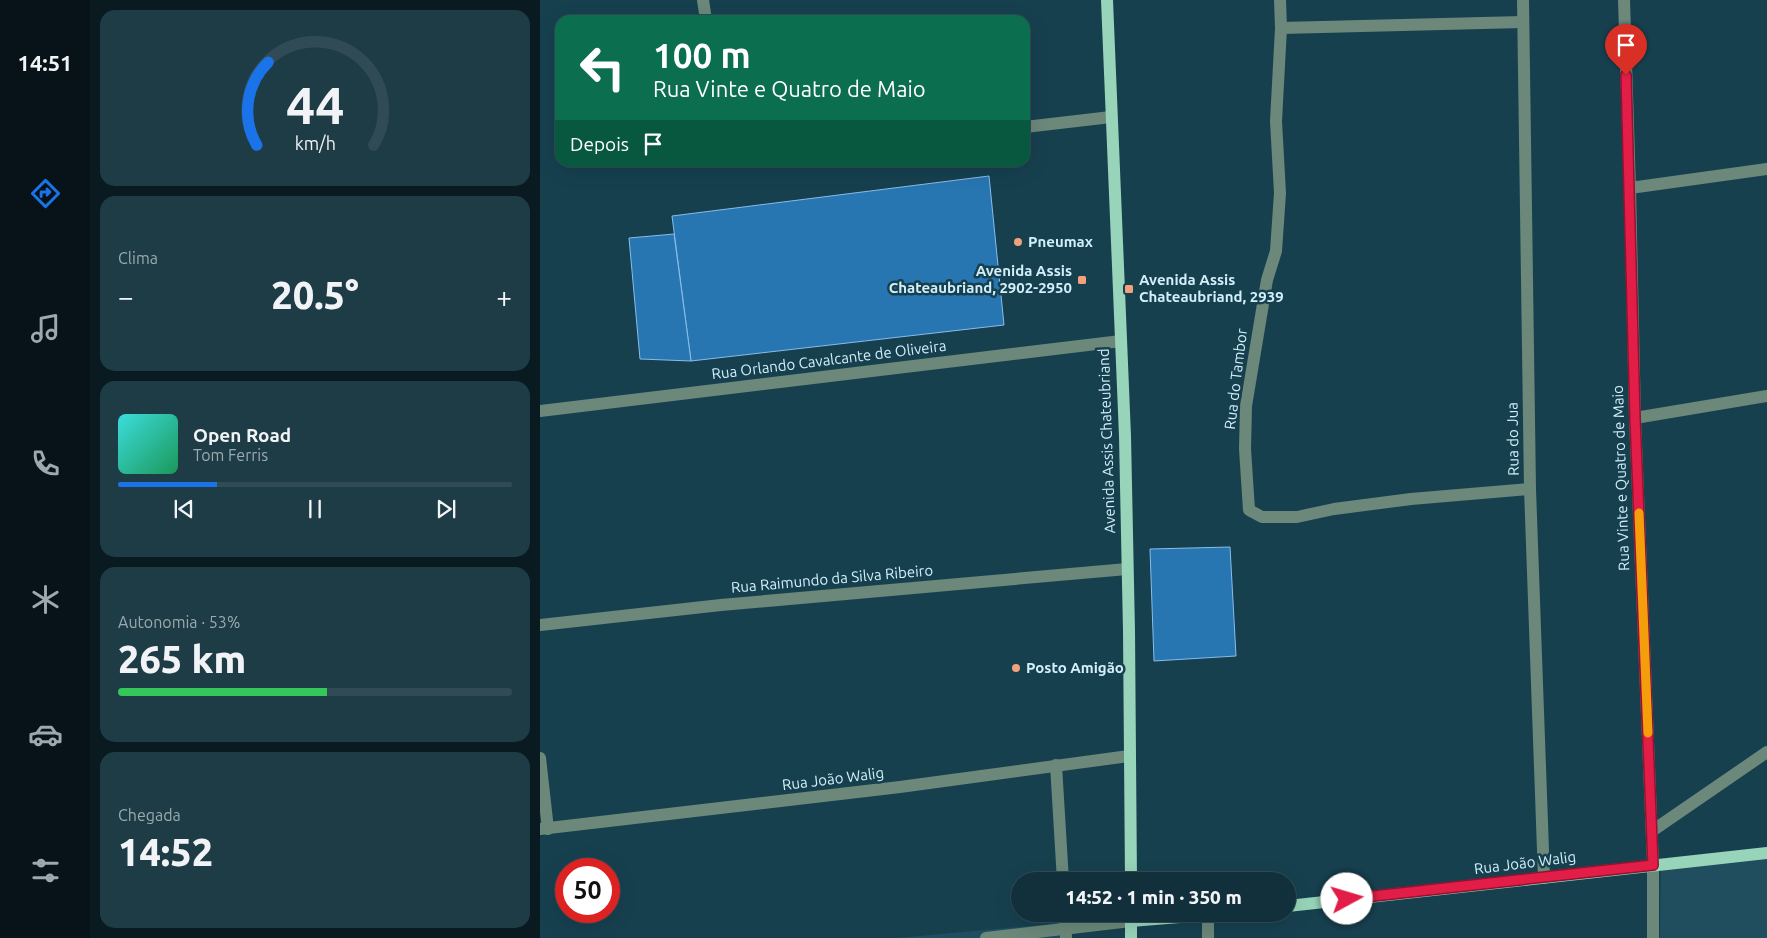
<!DOCTYPE html>
<html lang="pt">
<meta charset="utf-8">
<style>
body{margin:0;font-family:Ubuntu,sans-serif;background:#1e3c46;color:#f1f3f6;height:100vh;display:flex;flex-direction:column;font-size:19px;white-space:nowrap}
*{box-sizing:border-box;margin:0}
p{font-size:16px;color:#9ca9af}
.icon{flex:none;width:28px;height:28px;fill:none;stroke:currentColor;stroke-width:2;stroke-linecap:round;stroke-linejoin:round}
.map{position:relative;flex:1;overflow:hidden}
.side{display:flex;flex-direction:column;gap:10px;padding:10px;background:#091a20;width:450px}
.side>*{flex:none}
.hud{position:absolute;left:15px;top:15px;width:475px;height:152px;border-radius:15px;box-shadow:0 5px 20px #0002,0 0 0 1px #304b55;background:#0b6e4f;color:#fff;overflow:hidden}
.speed{position:absolute;left:15px;top:858px;display:flex;gap:10px;font-size:25px;font-weight:700;text-align:center}
.speed>*{display:grid;place-content:center;width:65px;height:65px;border-radius:50%;background:#11303b;box-shadow:0 5px 20px #0002,0 0 0 1px #304b55;line-height:1}
.speed .limit{border:8px solid #d22;background:#fff;color:#111}
.pin{position:absolute;display:grid;place-items:center;width:42px;height:42px;color:#fff;margin:-51px -21px;border-radius:50% 50% 50% 0;rotate:-45deg;box-shadow:0 0 5px #0007}
.pin .icon{rotate:45deg}
.me{position:absolute;width:55px;margin:-28px;rotate:84deg;stroke-linejoin:round;filter:drop-shadow(0 0 4px #0008)}
.turn{display:flex;align-items:center;gap:18px;height:105px;padding:0 15px;font-size:22px}
.turn .icon{width:65px;height:65px;stroke-width:2.5}
.turn b{display:block;font-size:35px;line-height:42px}
.then{display:flex;align-items:center;height:48px;padding:0 15px;background:#0003;gap:10px;font-size:19px}
.big{font-size:38px;font-weight:800;line-height:1.1}
.side .card{flex:1;display:flex;flex-direction:column;justify-content:center;gap:8px;min-width:0;padding:0 18px;border-radius:15px;background:#1e3c46}
.side .dial{align-items:center;gap:0}
.dial svg{height:130px;overflow:visible;fill:none;stroke:#304b55;stroke-width:7;stroke-linecap:round;text-anchor:middle}
.dial text{fill:#f1f3f6;stroke:none}
.song{display:flex;align-items:center;gap:15px}
.cover{width:60px;height:60px;border-radius:8px;background:linear-gradient(135deg,hsl(180 70% 55%),hsl(150 70% 35%))}
.played{height:5px;border-radius:2px;background:linear-gradient(90deg,#1a73e8 25%,#304b55 25%)}
.keys{display:flex;justify-content:space-around;direction:ltr}
.heat{display:flex;justify-content:space-between;align-items:center;font-size:28px;direction:ltr}
.charge{height:8px;border-radius:4px;background:linear-gradient(90deg,#34c759 53%,#304b55 0)}
.trip{position:absolute;left:471px;top:872px;width:285px;height:50px;border-radius:25px;background:#11303b;box-shadow:0 5px 20px #0002,0 0 0 1px #304b55;font-weight:800;line-height:50px;text-align:center}
main{display:flex;flex:1;min-height:0}
.tabs{display:flex;flex-direction:column;width:90px;justify-content:space-around;align-items:center;background:#071318;color:#9ca9af}
.tabs .icon{width:35px;height:35px}
.tabs .current{color:#1a73e8}
.tabs b{font-size:22px;color:#f1f3f6}
.map>svg:first-child{display:block}
</style>
<main>
<nav class="tabs">
<b>14:51</b>
<svg class="icon current" aria-label="directions" viewBox="0 0 24 24"><path d="M12 3l9 9-9 9-9-9zM9 14v-3h6M13 9l2 2-2 2"/></svg>
<svg class="icon" aria-label="music" viewBox="0 0 24 24"><path d="M9 18V5l10-2v13"/><circle cx="6" cy="18" r="3"/><circle cx="16" cy="16" r="3"/></svg>
<svg class="icon" aria-label="phone" viewBox="0 0 24 24"><path d="M5 4h4l2 5-3 2q2 4 5 5l2-3 5 2v4C11 20 4 13 5 4z"/></svg>
<svg class="icon" aria-label="climate" viewBox="0 0 24 24"><path d="M12 3v18M4 7l16 10M4 17L20 7"/></svg>
<svg class="icon" aria-label="car" viewBox="0 0 24 24"><path d="M5 17H2v-5l4-1 3-4h7l3 4 3 1v5h-3M9 17h6M6 11h13"/><circle cx="7" cy="17" r="2"/><circle cx="17" cy="17" r="2"/></svg>
<svg class="icon" aria-label="filters" viewBox="0 0 24 24"><path d="M4 7h16M4 17h16"/><circle cx="9" cy="7" r="2"/><circle cx="15" cy="17" r="2"/></svg>
</nav>
<section class="side">
<div class="card dial"><svg viewBox="0 0 100 80">
<path d="M14 69A42 42 0 1 1 86 69"/>
<path d="M14 69A42 42 0 0 1 21 18" stroke="#1a73e8"/>
<text x="50" y="56" font-size="32" font-weight="700">44</text>
<text x="50" y="72" font-size="11">km/h</text>
</svg></div>
<div class="card"><p>Clima</p>
<div class="heat"><a>−</a><b class="big">20.5°</b><a>+</a></div>
</div>
<div class="card">
<div class="song"><i class="cover"></i><div><b>Open Road</b><p>Tom Ferris</p></div></div>
<div class="played"></div>
<div class="keys"><svg class="icon" aria-label="previous" viewBox="0 0 24 24"><path d="M18 5L8 12l10 7zM5 5v14"/></svg><svg class="icon" aria-label="pause" viewBox="0 0 24 24"><path d="M8 5v14M16 5v14"/></svg><svg class="icon" aria-label="next" viewBox="0 0 24 24"><path d="M6 5l10 7-10 7zM19 5v14"/></svg></div>
</div>
<div class="card"><p>Autonomia · 53%</p><b class="big">265 km</b><div class="charge"></div></div>
<div class="card"><p>Chegada</p><b class="big">14:52</b></div>
</section>
<div class="map">
<svg width="1227" height="938" viewBox="0 0 1227 938">
<rect width="100%" height="100%" fill="#17404f"/>
<g fill="#204e5f">
<polygon points="1227,850 1227,938 1120,938 1121,862"/>
<polygon points="533,922 532,938 358,938"/>
</g>
<g fill="#2775b1" stroke="#89bdeb">
<polygon points="449,176 464,325 151,361 132,216"/>
<polygon points="134,234 151,361 100,359 89,238"/>
<polygon points="690,547 696,656 614,661 610,549"/>
</g>
<g fill="none" stroke-linecap="round" stroke-linejoin="round">
<g stroke="#6b887b" stroke-width="12">
<polyline points="163,0 166,20"/>
<polyline points="740,0 741,28 736,121 740,193 736,251 727,280 706,406 705,449 709,510 722,517 757,517 794,509 871,499 990,489"/>
<polyline points="983,0 990,489 1004,878"/>
<polyline points="1084,0 1090,188 1095,418 1113,865 1113,938"/>
<polyline points="741,28 983,22"/>
<polyline points="485,127 571,117"/>
<polyline points="1090,188 1227,169"/>
<polyline points="0,411 581,341"/>
<polyline points="1095,418 1227,396"/>
<polyline points="0,625 181,605 587,569"/>
<polyline points="0,758 8,829"/>
<polyline points="516,765 523,881"/>
<polyline points="0,829 360,787 589,756"/>
<polyline points="1112,831 1227,752"/>
<polyline points="525,914 526,938"/>
<polyline points="668,915 668,938"/>
<polyline points="446,938 591,921"/>
</g>
<g stroke="#97d4ba" stroke-width="12">
<polyline points="567,0 585,436 589,631 591,881"/>
<polyline points="748,906 1227,853"/>
<polyline points="591,914 591,938"/>
<polyline points="591,921 676,914"/>
</g>
</g>
<g fill="none" stroke-linecap="round" stroke-linejoin="round">
<g stroke="#92132f" stroke-width="12">
<polyline id="route" points="807,899 1113,865 1095,418 1086,75"/>
</g>
<use href="#route" stroke="#e11d48" stroke-width="9"/>
<polyline stroke="#f59e0b" stroke-width="9" points="1099,513 1108,733"/>
</g>
<g fill="#f1a17c" stroke="#17404f" stroke-width="2">
<circle cx="478" cy="242" r="5"/>
<rect x="537" y="275" width="10" height="10" rx="2.5"/>
<rect x="584" y="284" width="10" height="10" rx="2.5"/>
<circle cx="476" cy="668" r="5"/>
</g>
<g text-anchor="middle" stroke-width="5" stroke-linejoin="round" paint-order="stroke">
<g font-size="15" font-weight="bold" fill="#d2effb" stroke="#17404f" text-anchor="start">
<text x="488" y="247">Pneumax</text>
<text x="532" y="276" text-anchor="end">Avenida Assis<tspan x="532" dy="17">Chateaubriand, 2902-2950</tspan></text>
<text x="599" y="285">Avenida Assis<tspan x="599" dy="17">Chateaubriand, 2939</tspan></text>
<text x="486" y="673">Posto Amigão</text>
</g>
<g font-size="15" fill="#d2effb" stroke="#17404f">
<text transform="translate(289 360) rotate(-7)" y="5">Rua Orlando Cavalcante de Oliveira</text>
<text transform="translate(696 379) rotate(-83)" y="5">Rua do Tambor</text>
<text transform="translate(973 439) rotate(-91)" y="5">Rua do Jua</text>
<text transform="translate(567 441) rotate(-92)" y="5">Avenida Assis Chateubriand</text>
<text transform="translate(1081 478) rotate(-92)" y="5">Rua Vinte e Quatro de Maio</text>
<text transform="translate(292 579) rotate(-5)" y="5">Rua Raimundo da Silva Ribeiro</text>
<text transform="translate(293 779) rotate(-7)" y="5">Rua João Walig</text>
<text transform="translate(985 863) rotate(-7)" y="5">Rua João Walig</text>
</g>
</g>
</svg>
<div class="speed"><div class="limit">50</div></div>
<div class="pin" style="left:1086px;top:75px;background:#d93025"><svg class="icon" aria-label="arrive" viewBox="0 0 24 24"><path d="M6 21V4h12l-3 4 3 4H6"/></svg></div>
<svg class="me" style="left:807px;top:899px" viewBox="-20 -20 40 40"><circle r="19" fill="#fff"/><path d="M0-13L10 11 0 6-10 11z" fill="#e11d48"/></svg>
<div class="trip">14:52 · 1 min · 350 m</div>
<div class="hud">
<div class="turn"><svg class="icon" aria-label="left" viewBox="0 0 24 24"><path d="M17 20v-9H6M10 6l-5 5 5 5"/></svg><div><b>100 m</b>Rua Vinte e Quatro de Maio</div></div>
<div class="then">Depois<svg class="icon" aria-label="arrive" viewBox="0 0 24 24"><path d="M6 21V4h12l-3 4 3 4H6"/></svg></div>
</div>
</div>
</main>
